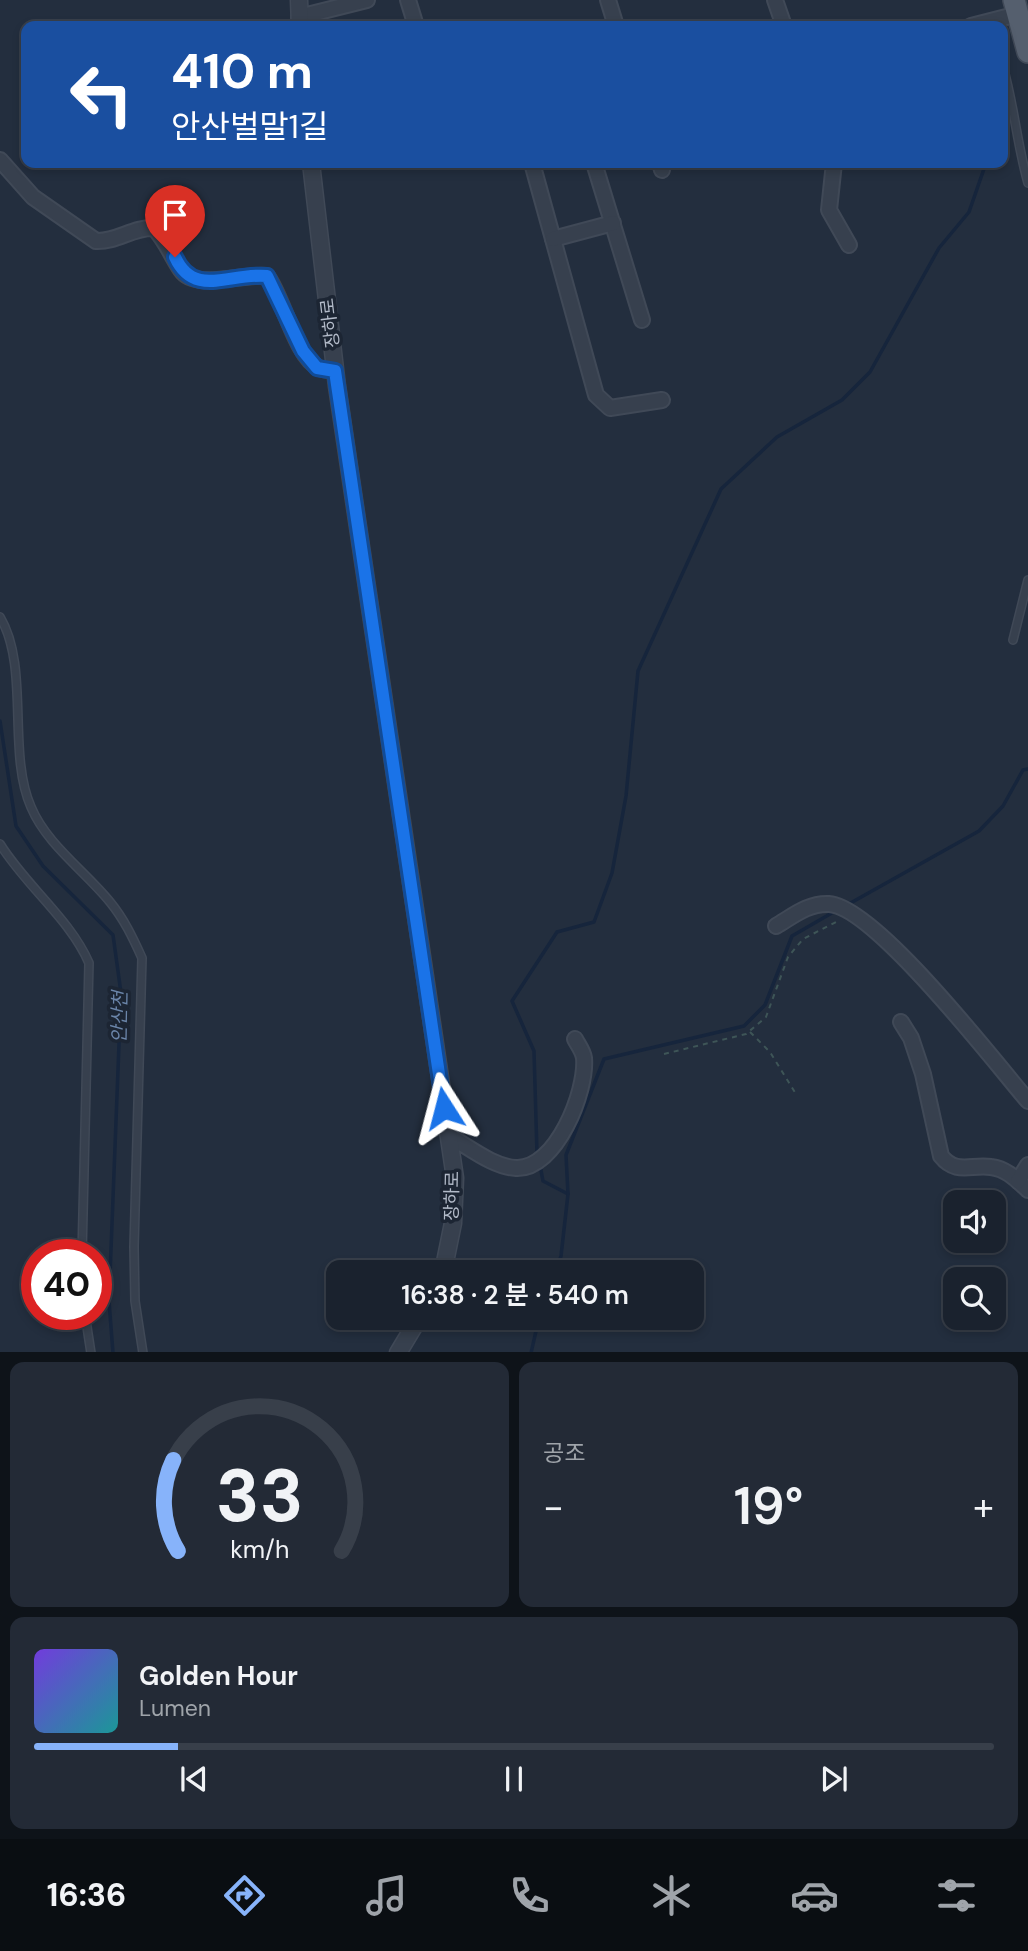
<!DOCTYPE html>
<html lang="ko">
<meta charset="utf-8">
<style>
body{margin:0;font-family:"DM Sans","Noto Sans KR",sans-serif;background:#232a36;color:#f1f3f6;height:100vh;display:flex;flex-direction:column;font-size:26px;white-space:nowrap}
*{box-sizing:border-box;margin:0}
p{font-size:23px;color:#9fa4aa}
.icon{flex:none;width:38px;height:38px;fill:none;stroke:currentColor;stroke-width:2;stroke-linecap:round;stroke-linejoin:round}
.map{position:relative;height:1352px;overflow:hidden}
.panel{display:flex;flex-direction:column;gap:10px;padding:10px;background:#0e1319;flex:1}
.panel>*{flex:none}
.hud{position:absolute;left:21px;top:21px;width:987px;height:147px;border-radius:14px;box-shadow:0 4px 10px #0003,0 0 0 2px #383f4a;background:#1a4fa0;color:#fff;overflow:hidden}
.tools{position:absolute;left:943px;top:1190px;display:grid;gap:14px}
.tools a{display:grid;place-items:center;width:63px;height:63px;border-radius:14px;background:#1a222e;box-shadow:0 4px 10px #0003,0 0 0 2px #383f4a;font-size:35px}
.speed{position:absolute;left:21px;top:1239px;display:flex;gap:14px;font-size:35px;font-weight:700;text-align:center}
.speed>*{display:grid;place-content:center;width:91px;height:91px;border-radius:50%;background:#1a222e;box-shadow:0 4px 10px #0003,0 0 0 2px #383f4a;line-height:1}
.speed .limit{border:10px solid #d22;background:#fff;color:#111}
.pin{position:absolute;display:grid;place-items:center;width:60px;height:60px;color:#fff;margin:-72px -30px;border-radius:50% 50% 50% 0;rotate:-45deg;box-shadow:0 0 7px #0007}
.pin .icon{rotate:45deg}
.me{position:absolute;width:77px;margin:-38px;rotate:351deg;stroke-linejoin:round;filter:drop-shadow(0 0 5px #0008)}
.turn{display:flex;align-items:center;gap:24px;height:147px;padding:0 35px;font-size:32px}
.turn .icon{width:91px;height:91px;stroke-width:2.5}
.turn b{display:block;font-size:49px;line-height:60px}
.big{font-size:52px;font-weight:600;line-height:1.1}
.panel .card{flex:1;display:flex;flex-direction:column;justify-content:center;gap:10px;min-width:0;padding:0 24px;border-radius:14px;background:#232a36}
.panel .dial{align-items:center;gap:0}
.dial svg{height:182px;overflow:visible;fill:none;stroke:#383f4a;stroke-width:7;stroke-linecap:round;text-anchor:middle}
.dial text{fill:#f1f3f6;stroke:none}
.song{display:flex;align-items:center;gap:21px}
.cover{width:84px;height:84px;border-radius:10px;background:linear-gradient(135deg,hsl(260 70% 55%),hsl(180 70% 35%))}
.played{height:7px;border-radius:4px;background:linear-gradient(90deg,#87b3fa 15%,#383f4a 15%)}
.keys{display:flex;justify-content:space-around;direction:ltr}
.heat{display:flex;justify-content:space-between;align-items:center;font-size:38px;direction:ltr}
.panel .tiles{flex:1;display:grid;gap:10px;grid-template-columns:1fr 1fr}
.card:last-child{grid-column:span 2}
.trip{position:absolute;left:326px;top:1260px;width:378px;height:70px;border-radius:14px;background:#1a222e;box-shadow:0 4px 10px #0003,0 0 0 2px #383f4a;font-weight:600;line-height:70px;text-align:center}
.menu{display:flex;height:112px;justify-content:space-around;align-items:center;background:#0a0e12;color:#9fa4aa}
.menu .icon{width:49px;height:49px}
.menu .selected{color:#87b3fa}
.menu b{font-size:32px;color:#f1f3f6}
.map>svg:first-child{display:block}
</style>
<div class="map">
<svg width="1028" height="1353" viewBox="0 0 1028 1353">
<rect width="100%" height="100%" fill="#232e3e"/>
<g fill="none" stroke-linecap="round" stroke-linejoin="round">
<g stroke="#16253c" stroke-width="3.5">
<polyline points="0,721 16,826 43,866 113,935 121,993 109,1301 113,1353"/>
<polyline points="847,905 979,831 1003,806 1023,770 1028,769"/>
<polyline points="537,1154 534,1051 512,1001 557,932 594,922 612,873 626,796 638,671 721,489 777,437 842,400 870,372 939,248 969,212 986,163"/>
<polyline points="540,1165 543,1181 568,1194"/>
<polyline points="555,1272 561,1256 568,1194 566,1155 604,1059 744,1026 765,1005 792,936 837,910"/>
<polyline points="531,1353 539,1318"/>
</g>
<g stroke="#404957" stroke-width="10">
<g id="service">
<path d="M1003 67C1014 105 1017 144 1028 183"/>
<path d="M0 617C30 667 7 753 31 807 47 845 85 871 110 902 124 919 133 938 142 958L134 1247 135 1301 143 1353"/>
<polyline points="1013,640 1028,580"/>
<path d="M0 844C26 886 70 919 89 963L82 1255"/>
<polyline points="85,1314 91,1353"/>
</g>
</g>
<g stroke="#404957" stroke-width="18">
<g id="minor">
<polyline points="408,0 416,26"/>
<polyline points="608,0 616,26"/>
<polyline points="775,0 784,26"/>
<polyline points="299,17 367,0"/>
<polyline points="971,26 1018,14"/>
<path d="M0 160 33 197 96 241C117 242 133 227 154 228 166 241 171 255 181 270 195 291 243 273 267 276 283 297 296 358 319 368 323 370 331 370 335 371"/>
<polyline points="532,163 596,395 610,408 662,400"/>
<polyline points="594,163 642,320"/>
<polyline points="660,163 662,170"/>
<polyline points="834,163 829,210 849,245"/>
<polyline points="553,239 613,223"/>
<path d="M776 926C793 916 808 903 829 904 875 907 994 1061 1028 1101"/>
<path d="M901 1022 911 1038 923 1074 941 1156C956 1175 971 1164 991 1167 1007 1169 1017 1180 1028 1190"/>
<path d="M449 1136C469 1147 493 1167 516 1168 556 1170 587 1091 584 1058 583 1051 578 1045 575 1039"/>
<polyline points="1018,1181 1028,1165"/>
</g>
</g>
<g stroke="#404957" stroke-width="19">
<g id="tertiary">
<polyline points="299,0 300,26"/>
<polyline points="311,163 337,386 455,1178 453,1223 443,1272"/>
<polyline points="398,1353 419,1318"/>
</g>
</g>
<g stroke="#404957" stroke-width="24">
<polyline id="primary" points="1014,0 1028,52"/>
</g>
<g stroke="#3e5557" stroke-width="2" stroke-dasharray="5 5" stroke-linecap="butt">
<polyline points="750,1032 770,1052 796,1094"/>
<polyline points="664,1054 746,1034 766,1017 788,957 803,939 838,921"/>
</g>
<use href="#service" stroke="#37404e" stroke-width="7"/>
<use href="#minor" stroke="#37404e" stroke-width="14"/>
<use href="#tertiary" stroke="#37404e" stroke-width="16"/>
<use href="#primary" stroke="#555f6e" stroke-width="21"/>
</g>
<g fill="none" stroke-linecap="round" stroke-linejoin="round">
<g stroke="#114b97" stroke-width="18">
<path id="route" d="M175 257C194 299 231 272 267 276L303 351 317 368 335 371 444 1108"/>
</g>
<use href="#route" stroke="#1a73e8" stroke-width="12"/>
</g>
<g text-anchor="middle" stroke-width="7" stroke-linejoin="round" paint-order="stroke">
<g font-size="18" fill="#b3bbc9" stroke="#1c2533">
<text transform="translate(330 323) rotate(-97)" y="6">장하로</text>
<text transform="translate(452 1196) rotate(-89)" y="6">장하로</text>
</g>
<g font-size="19" font-style="italic" fill="#6b85a9" stroke="#1c2533">
<text transform="translate(119 1017) rotate(-89)" y="7">안산천</text>
</g>
</g>
</svg>
<div class="tools">
<a><svg class="icon" aria-label="sound" viewBox="0 0 24 24"><path d="M4 9h4l5-4v14l-5-4H4zM17 9q2 3 0 6"/></svg></a>
<a><svg class="icon" aria-label="search" viewBox="0 0 24 24"><circle cx="10" cy="10" r="6"/><path d="M15 15l6 6"/></svg></a>
</div>
<div class="speed"><div class="limit">40</div></div>
<div class="pin" style="left:175px;top:257px;background:#d93025"><svg class="icon" aria-label="arrive" viewBox="0 0 24 24"><path d="M6 21V4h12l-3 4 3 4H6"/></svg></div>
<svg class="me" style="left:444px;top:1108px" viewBox="-20 -20 40 40"><path d="M0-17L14 15 0 8-14 15z" fill="#1a73e8" stroke="#fff" stroke-width="4"/></svg>
<div class="trip">16:38 · 2 분 · 540 m</div>
<div class="hud">
<div class="turn"><svg class="icon" aria-label="left" viewBox="0 0 24 24"><path d="M17 20v-9H6M10 6l-5 5 5 5"/></svg><div><b>410 m</b>안산벌말1길</div></div>
</div>
</div>
<section class="panel">
<div class="tiles">
<div class="card dial"><svg viewBox="0 0 100 80">
<path d="M14 69A42 42 0 1 1 86 69"/>
<path d="M14 69A42 42 0 0 1 12 29" stroke="#87b3fa"/>
<text x="50" y="56" font-size="32" font-weight="700">33</text>
<text x="50" y="72" font-size="11">km/h</text>
</svg></div>
<div class="card"><p>공조</p>
<div class="heat"><a>−</a><b class="big">19°</b><a>+</a></div>
</div>
<div class="card">
<div class="song"><i class="cover"></i><div><b>Golden Hour</b><p>Lumen</p></div></div>
<div class="played"></div>
<div class="keys"><svg class="icon" aria-label="previous" viewBox="0 0 24 24"><path d="M18 5L8 12l10 7zM5 5v14"/></svg><svg class="icon" aria-label="pause" viewBox="0 0 24 24"><path d="M8 5v14M16 5v14"/></svg><svg class="icon" aria-label="next" viewBox="0 0 24 24"><path d="M6 5l10 7-10 7zM19 5v14"/></svg></div>
</div>
</div>
</section>
<nav class="menu">
<b>16:36</b>
<svg class="icon selected" aria-label="directions" viewBox="0 0 24 24"><path d="M12 3l9 9-9 9-9-9zM9 14v-3h6M13 9l2 2-2 2"/></svg>
<svg class="icon" aria-label="music" viewBox="0 0 24 24"><path d="M9 18V5l10-2v13"/><circle cx="6" cy="18" r="3"/><circle cx="16" cy="16" r="3"/></svg>
<svg class="icon" aria-label="phone" viewBox="0 0 24 24"><path d="M5 4h4l2 5-3 2q2 4 5 5l2-3 5 2v4C11 20 4 13 5 4z"/></svg>
<svg class="icon" aria-label="climate" viewBox="0 0 24 24"><path d="M12 3v18M4 7l16 10M4 17L20 7"/></svg>
<svg class="icon" aria-label="car" viewBox="0 0 24 24"><path d="M5 17H2v-5l4-1 3-4h7l3 4 3 1v5h-3M9 17h6M6 11h13"/><circle cx="7" cy="17" r="2"/><circle cx="17" cy="17" r="2"/></svg>
<svg class="icon" aria-label="filters" viewBox="0 0 24 24"><path d="M4 7h16M4 17h16"/><circle cx="9" cy="7" r="2"/><circle cx="15" cy="17" r="2"/></svg>
</nav>
